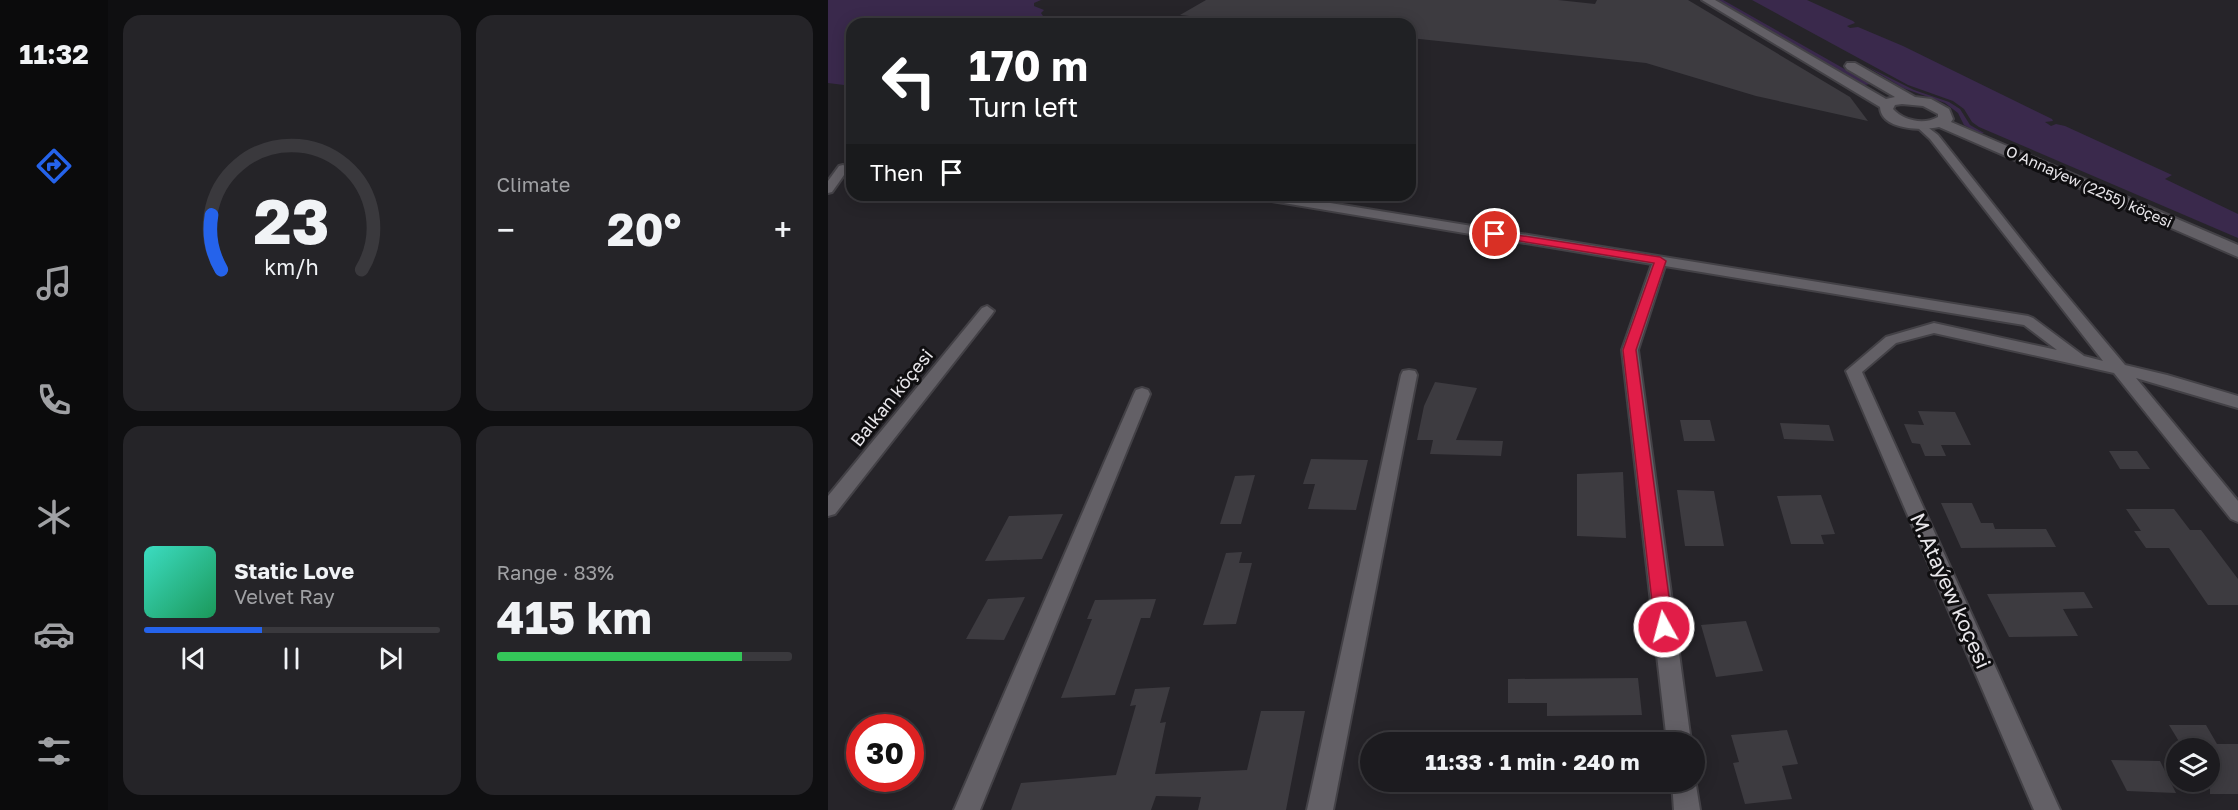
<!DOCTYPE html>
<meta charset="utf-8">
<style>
body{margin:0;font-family:"Golos Text",sans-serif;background:#252428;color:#f1f3f6;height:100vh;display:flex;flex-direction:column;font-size:22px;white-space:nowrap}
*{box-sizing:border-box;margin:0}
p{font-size:20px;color:#a0a1a4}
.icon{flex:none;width:33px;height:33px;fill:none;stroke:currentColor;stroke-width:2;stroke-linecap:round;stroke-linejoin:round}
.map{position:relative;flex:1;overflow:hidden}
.sheet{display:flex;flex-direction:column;gap:15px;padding:15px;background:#0f0f11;width:720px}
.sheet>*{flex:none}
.guide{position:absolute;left:18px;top:18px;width:570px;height:183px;border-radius:18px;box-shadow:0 3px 15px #0003,0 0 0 2px #3a393d;background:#202124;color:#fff;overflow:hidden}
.controls{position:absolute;left:1338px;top:738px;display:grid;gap:12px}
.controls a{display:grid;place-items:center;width:54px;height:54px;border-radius:50%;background:#1c1b1f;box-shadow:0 3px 15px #0003,0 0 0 2px #3a393d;font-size:30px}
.speed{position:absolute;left:18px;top:714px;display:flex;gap:12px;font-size:30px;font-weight:700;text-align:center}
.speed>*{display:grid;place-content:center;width:78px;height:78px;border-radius:50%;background:#1c1b1f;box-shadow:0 3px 15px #0003,0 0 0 2px #3a393d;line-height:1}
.speed .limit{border:9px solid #d22;background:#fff;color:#111}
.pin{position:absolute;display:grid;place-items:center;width:51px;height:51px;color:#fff;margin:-26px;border:3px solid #fff;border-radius:50%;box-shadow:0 2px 6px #0007}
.me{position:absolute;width:66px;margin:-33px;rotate:353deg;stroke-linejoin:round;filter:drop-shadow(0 0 4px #0008)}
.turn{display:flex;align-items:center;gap:21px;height:126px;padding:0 24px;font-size:27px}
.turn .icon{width:78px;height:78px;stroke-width:2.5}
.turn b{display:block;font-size:42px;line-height:51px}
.then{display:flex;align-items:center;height:57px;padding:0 24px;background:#0003;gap:12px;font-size:22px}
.big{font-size:45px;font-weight:700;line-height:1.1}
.sheet .tile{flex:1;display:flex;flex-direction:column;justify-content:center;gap:9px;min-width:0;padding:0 21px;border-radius:18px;background:#252428}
.sheet .dial{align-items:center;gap:0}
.dial svg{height:156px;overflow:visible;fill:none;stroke:#3a393d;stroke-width:7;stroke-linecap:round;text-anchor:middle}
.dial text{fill:#f1f3f6;stroke:none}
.song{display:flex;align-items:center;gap:18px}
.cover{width:72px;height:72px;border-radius:9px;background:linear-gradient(135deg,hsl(170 70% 55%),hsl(150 70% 35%))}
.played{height:6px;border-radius:3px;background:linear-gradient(90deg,#2563eb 40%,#3a393d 40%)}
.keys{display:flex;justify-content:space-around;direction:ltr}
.heat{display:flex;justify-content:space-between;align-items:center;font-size:33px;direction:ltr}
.charge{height:9px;border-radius:4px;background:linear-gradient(90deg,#34c759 83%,#3a393d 0)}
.sheet .tiles{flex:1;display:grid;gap:15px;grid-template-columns:repeat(2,1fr)}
.trip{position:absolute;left:532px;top:732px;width:345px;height:60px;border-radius:30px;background:#1c1b1f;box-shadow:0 3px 15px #0003,0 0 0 2px #3a393d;font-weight:700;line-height:60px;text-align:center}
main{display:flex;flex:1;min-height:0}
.dock{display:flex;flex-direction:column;width:108px;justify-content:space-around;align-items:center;background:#0b0b0c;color:#a0a1a4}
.dock .icon{width:42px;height:42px}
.dock .selected{color:#2563eb}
.dock b{font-size:27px;color:#f1f3f6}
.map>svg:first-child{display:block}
</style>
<main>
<nav class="dock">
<b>11:32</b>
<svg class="icon selected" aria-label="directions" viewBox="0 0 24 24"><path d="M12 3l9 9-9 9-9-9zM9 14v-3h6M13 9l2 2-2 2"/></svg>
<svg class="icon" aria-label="music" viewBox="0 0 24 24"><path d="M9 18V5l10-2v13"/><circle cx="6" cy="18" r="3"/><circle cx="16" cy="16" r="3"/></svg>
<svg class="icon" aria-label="phone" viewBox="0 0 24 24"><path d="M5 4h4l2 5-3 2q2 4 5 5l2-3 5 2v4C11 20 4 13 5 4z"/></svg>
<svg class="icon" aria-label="climate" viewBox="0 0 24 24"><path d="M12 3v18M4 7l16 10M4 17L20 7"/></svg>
<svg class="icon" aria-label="car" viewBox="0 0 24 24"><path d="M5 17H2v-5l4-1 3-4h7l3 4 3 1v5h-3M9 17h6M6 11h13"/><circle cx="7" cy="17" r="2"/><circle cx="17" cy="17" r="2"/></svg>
<svg class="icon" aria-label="filters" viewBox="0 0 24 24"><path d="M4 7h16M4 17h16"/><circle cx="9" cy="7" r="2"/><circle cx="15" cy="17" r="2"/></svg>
</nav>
<section class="sheet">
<div class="tiles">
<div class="tile dial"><svg viewBox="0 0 100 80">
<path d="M14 69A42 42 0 1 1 86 69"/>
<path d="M14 69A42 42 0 0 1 9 41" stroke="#2563eb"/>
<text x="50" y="56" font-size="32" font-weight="700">23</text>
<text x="50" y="72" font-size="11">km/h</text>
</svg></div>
<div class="tile"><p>Climate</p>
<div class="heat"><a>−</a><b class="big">20°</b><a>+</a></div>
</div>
<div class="tile">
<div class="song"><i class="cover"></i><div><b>Static Love</b><p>Velvet Ray</p></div></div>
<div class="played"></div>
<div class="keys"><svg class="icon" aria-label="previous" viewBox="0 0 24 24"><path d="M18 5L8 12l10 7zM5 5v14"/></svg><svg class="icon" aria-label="pause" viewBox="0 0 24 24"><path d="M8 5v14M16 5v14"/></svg><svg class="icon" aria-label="next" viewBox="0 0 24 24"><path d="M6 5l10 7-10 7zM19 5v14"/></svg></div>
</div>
<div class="tile"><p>Range · 83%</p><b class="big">415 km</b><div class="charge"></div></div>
</div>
</section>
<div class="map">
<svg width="1410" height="810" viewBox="0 0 1410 810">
<rect width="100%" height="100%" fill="#262429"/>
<g fill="#3a294c">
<polygon points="0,0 213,0 206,3 206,6 216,10 213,13 215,16 283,16 282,21 265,24 24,24 24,86 0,83"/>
<polygon points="888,0 895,0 1043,84 1036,85"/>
<polygon points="924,0 979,0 1025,21 1027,23 1019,26 1022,28 1030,27 1075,46 1224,119 1225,121 1217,122 1223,126 1228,124 1237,126 1344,175 1337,179 1410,214 1410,238 1151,127 1144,122 1136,109 1125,101 1080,85"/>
<polygon points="1038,66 1086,90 1121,102 1132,109 1142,125 1156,133 1152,134 1136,125 1130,113 1117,103 1075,88"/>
</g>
<g fill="#3d3b40">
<polygon points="378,0 730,0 767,4 769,0 860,0 1022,97 1040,121 928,96 818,63 582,38 582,24 435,24 352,15"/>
<polygon points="607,382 649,388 628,440 675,441 673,456 602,454 605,440 589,440 596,406"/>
<polygon points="1090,411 1127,412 1143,445 1113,445 1118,456 1097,456 1092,444 1084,443 1076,424 1096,425"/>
<polygon points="852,420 882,420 887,441 856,441"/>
<polygon points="952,423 1001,425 1006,441 956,439"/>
<polygon points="1281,451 1309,451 1322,469 1292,469"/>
<polygon points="483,459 540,460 528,510 480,509 487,484 475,484"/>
<polygon points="795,472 798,538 749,536 749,474"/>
<polygon points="427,475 413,524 392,524 407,476"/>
<polygon points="849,490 886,491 896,546 857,546"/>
<polygon points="993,495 1007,534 993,535 996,544 963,544 949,496"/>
<polygon points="1113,503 1144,503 1153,523 1165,523 1167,529 1218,529 1228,547 1133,548"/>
<polygon points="1298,509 1346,509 1362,530 1373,530 1410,579 1410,605 1380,605 1341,548 1318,548 1306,531 1313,531"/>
<polygon points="235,514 214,559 157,561 181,516"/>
<polygon points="414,552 411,563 424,563 408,624 375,625 398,553"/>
<polygon points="1256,592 1265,608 1235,609 1250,636 1181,637 1159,594"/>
<polygon points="197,597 176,640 138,639 160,599"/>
<polygon points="328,599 322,618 313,618 287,695 233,698 264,619 259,619 267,600"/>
<polygon points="918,621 935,671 888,677 873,625"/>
<polygon points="810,678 814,715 719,716 719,703 680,703 680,679"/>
<polygon points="342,687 332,723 338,722 327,774 419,770 433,711 477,711 458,810 370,810 373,797 328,796 323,810 183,810 193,783 288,775 308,705 302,706 307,689"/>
<polygon points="1341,725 1378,725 1389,744 1410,744 1410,794 1382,794 1382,748 1355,748"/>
<polygon points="959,730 970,764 954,766 964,799 917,804 905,763 911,762 903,735"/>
<polygon points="1283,760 1332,761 1348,793 1299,791"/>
</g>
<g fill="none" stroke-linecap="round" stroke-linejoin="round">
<g stroke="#434146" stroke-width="4">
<g id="minor">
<polygon points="1093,122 1110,135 1218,271 1297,365 1339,375 1410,396 1410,408 1308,378 1410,501 1410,522 1403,519 1286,373 1106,333 1068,343 1034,372 1232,810 1206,810 1018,371 1058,337 1106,323 1229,350 1196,325 837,266 810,350 863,742 839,742 794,350 824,264 431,199 425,195 453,195 1200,316 1205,318 1256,356 1275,361 1102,139 1089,127 1089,123"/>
<polygon points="15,165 21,168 4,192 0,193 0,181 11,166"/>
<polygon points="159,306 166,311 164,314 7,514 0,516 0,496 154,308"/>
<polygon points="581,370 587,371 589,375 505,810 479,810 573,375 575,371"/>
<polygon points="314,388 320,390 322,394 152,810 126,810 306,394 308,390"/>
<polygon points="867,779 872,810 846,810 844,782 867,782"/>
</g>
</g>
<g stroke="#434146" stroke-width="4">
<path id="secondary" d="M874 0H887L1058 99 1067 97 1019 69 1017 66 1019 63H1027L1087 97 1103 99 1121 109 1125 119 1123 122 1410 245V257L1111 127C1094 131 1053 130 1052 107ZM1074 104 1095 106 1110 114V117C1096 125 1076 121 1065 109L1067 105Z"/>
</g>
<use href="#minor" fill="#636066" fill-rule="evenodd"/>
<use href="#secondary" fill="#636066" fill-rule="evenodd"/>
</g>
<polygon fill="#e11d48" stroke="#92132f" stroke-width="1.5" points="663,231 832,257 838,261 808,350 845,627 842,633 836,635 830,633 827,627 795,350 826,263 667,237 663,236"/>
<g text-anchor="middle" stroke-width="6" stroke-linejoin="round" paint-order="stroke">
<g font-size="15" fill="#e8e6ea" stroke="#0f0e10">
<text transform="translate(1261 187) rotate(24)" y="5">O Annaýew (2255) köçesi</text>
</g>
<g font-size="18" fill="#e8e6ea" stroke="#0f0e10">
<text transform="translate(64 398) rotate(-51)" y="6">Balkan köçesi</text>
</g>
<g font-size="21" fill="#e8e6ea" stroke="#0f0e10">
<text transform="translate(1122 591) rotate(66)" y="7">M.Ataýew koçesi</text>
</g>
</g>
</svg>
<div class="controls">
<a><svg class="icon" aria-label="layers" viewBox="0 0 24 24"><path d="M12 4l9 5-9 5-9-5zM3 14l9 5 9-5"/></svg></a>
</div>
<div class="speed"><div class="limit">30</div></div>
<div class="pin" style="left:667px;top:234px;background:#d93025"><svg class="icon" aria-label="arrive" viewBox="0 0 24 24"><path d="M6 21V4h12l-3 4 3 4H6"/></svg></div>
<svg class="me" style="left:836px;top:627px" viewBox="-20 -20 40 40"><circle r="17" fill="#e11d48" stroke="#fff" stroke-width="3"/><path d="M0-11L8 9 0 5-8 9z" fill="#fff"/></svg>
<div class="trip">11:33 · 1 min · 240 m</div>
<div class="guide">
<div class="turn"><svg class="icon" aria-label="left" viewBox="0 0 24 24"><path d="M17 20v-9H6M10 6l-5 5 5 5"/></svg><div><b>170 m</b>Turn left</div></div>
<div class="then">Then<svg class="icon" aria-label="arrive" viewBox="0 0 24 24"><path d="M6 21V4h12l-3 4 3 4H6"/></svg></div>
</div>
</div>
</main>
